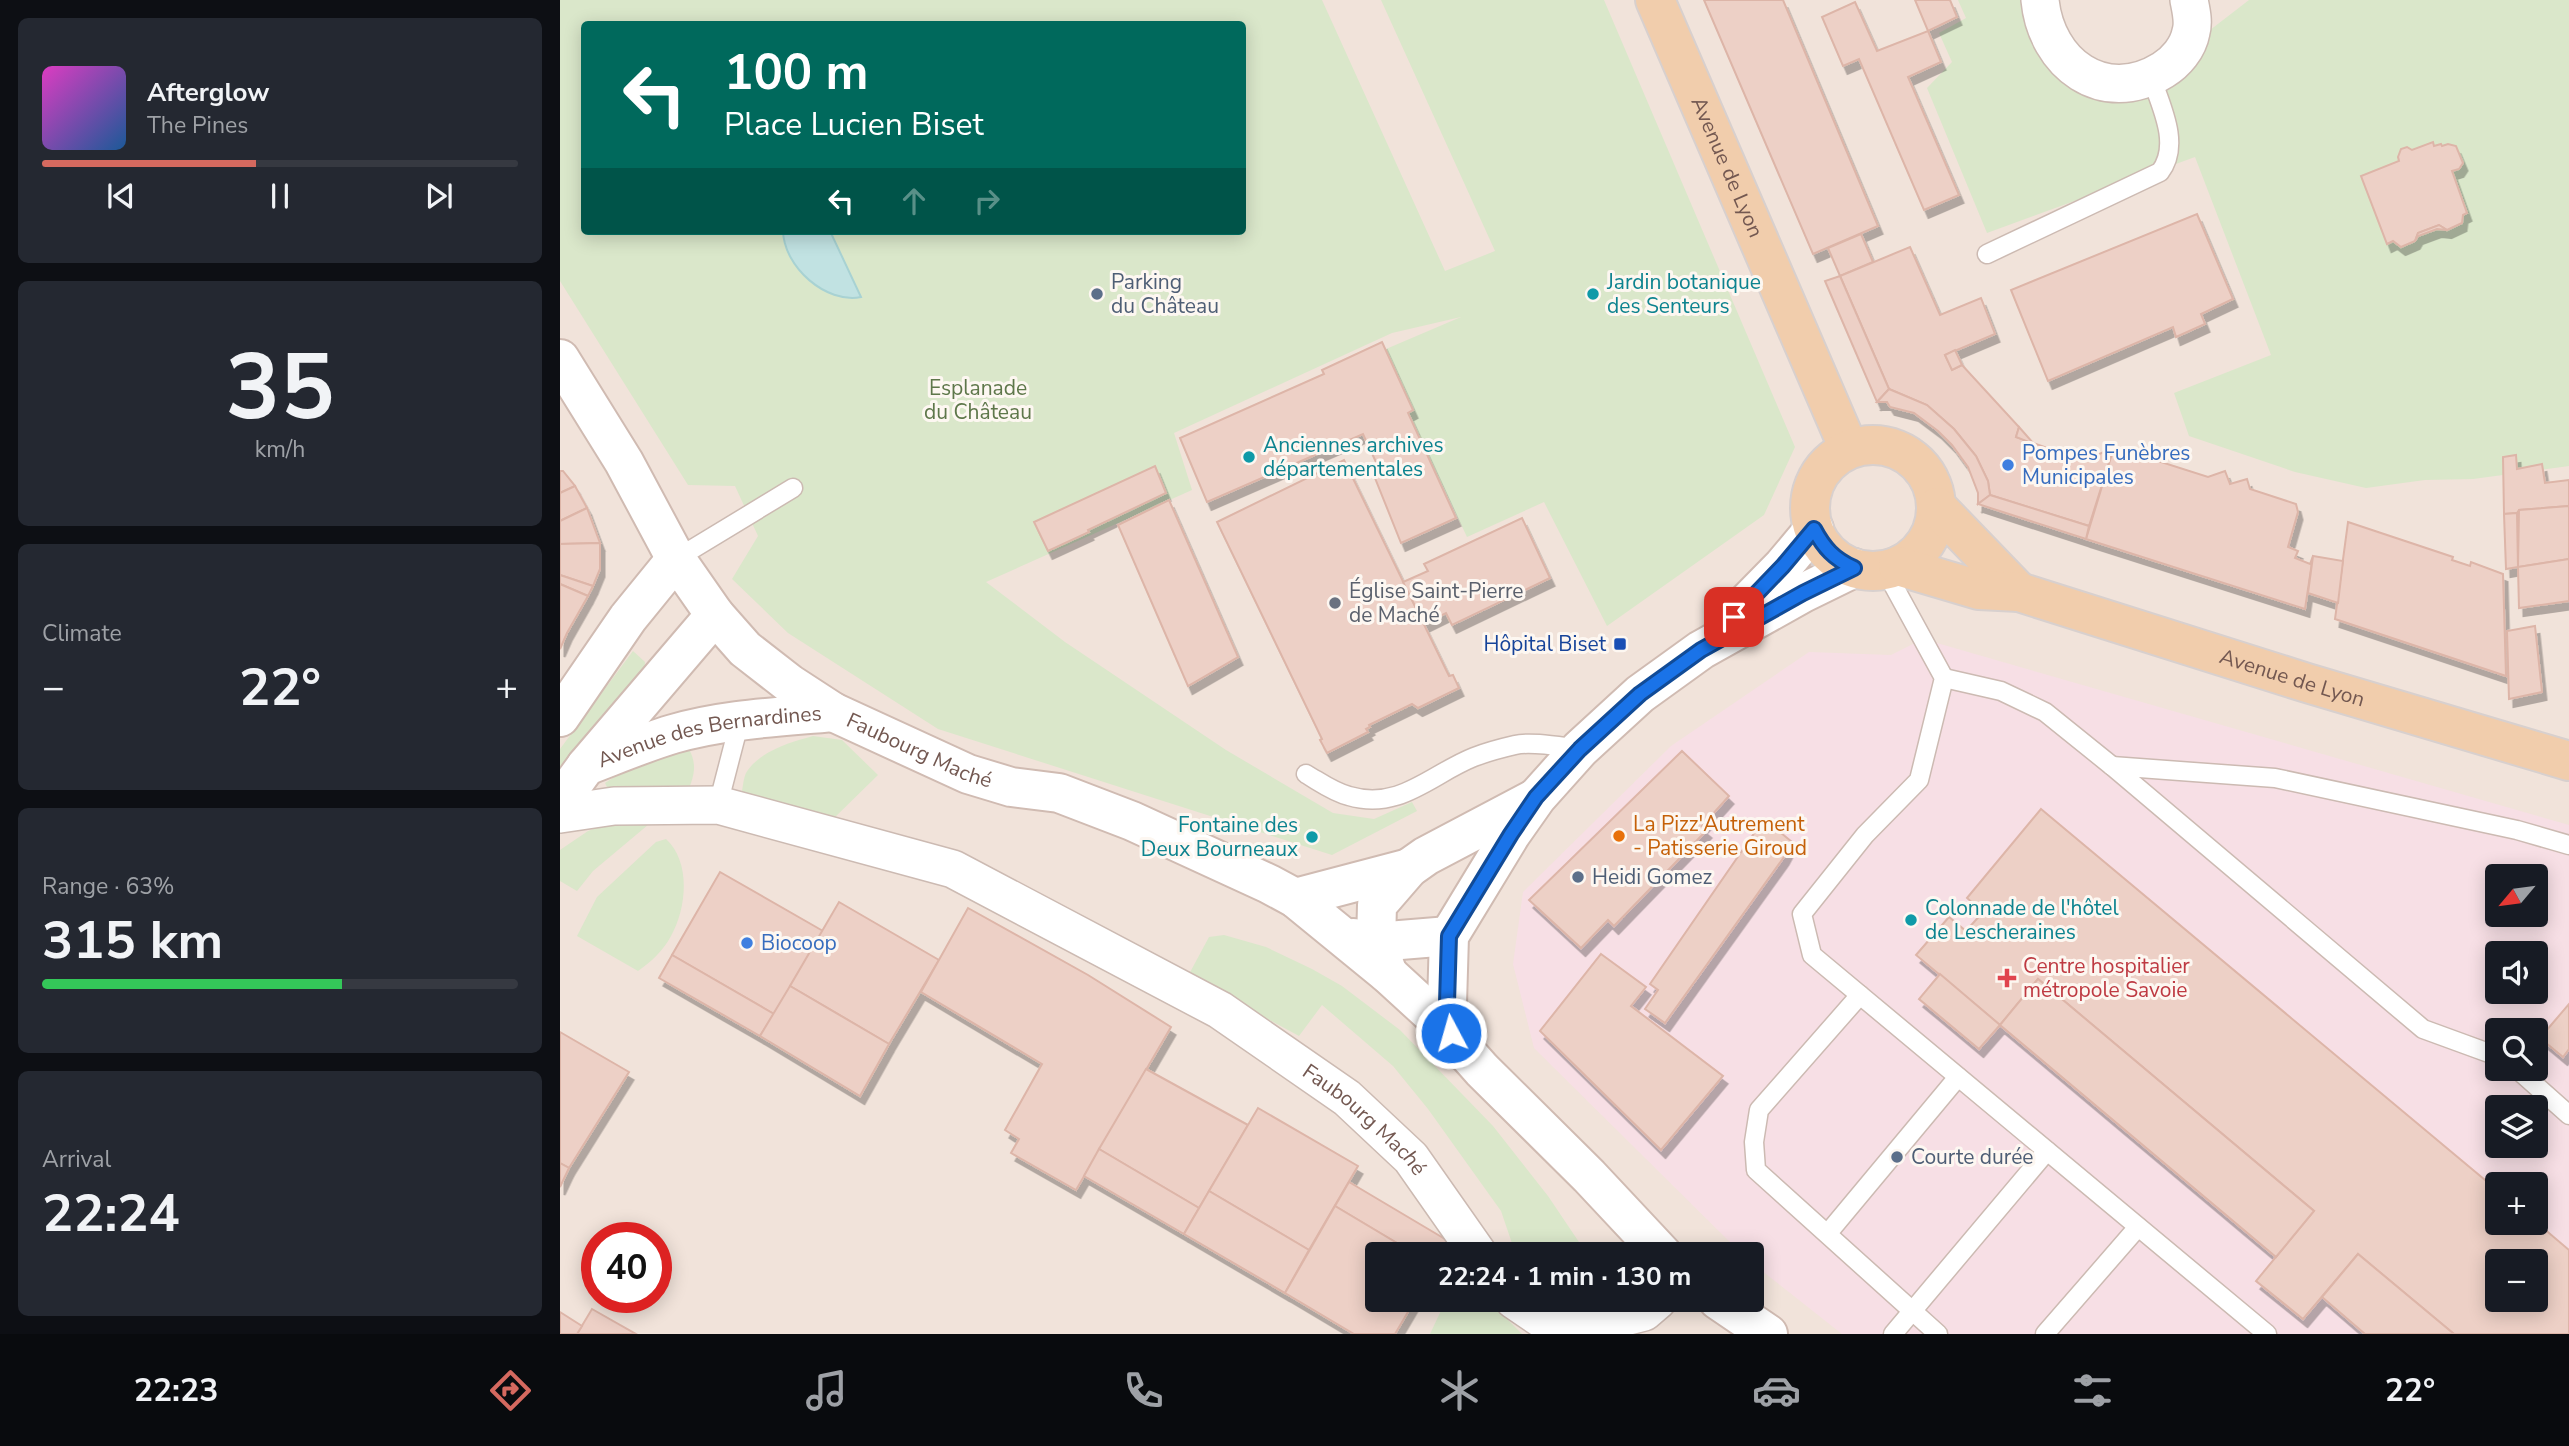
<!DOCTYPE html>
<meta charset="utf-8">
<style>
body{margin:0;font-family:"Nunito Sans",sans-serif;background:#242831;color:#f1f3f6;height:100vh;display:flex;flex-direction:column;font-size:26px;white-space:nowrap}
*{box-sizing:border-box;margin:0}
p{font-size:23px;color:#9ea1a6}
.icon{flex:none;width:38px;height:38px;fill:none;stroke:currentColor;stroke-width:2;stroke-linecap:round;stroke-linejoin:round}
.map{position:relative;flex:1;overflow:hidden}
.sheet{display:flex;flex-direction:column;gap:18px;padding:18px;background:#0d0f14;width:560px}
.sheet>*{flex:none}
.top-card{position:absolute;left:21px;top:21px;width:665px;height:214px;border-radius:7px;box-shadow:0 4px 18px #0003;background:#00695c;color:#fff;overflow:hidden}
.needle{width:46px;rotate:241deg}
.buttons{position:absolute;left:1925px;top:864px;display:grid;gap:14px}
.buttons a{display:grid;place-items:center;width:63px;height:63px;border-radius:7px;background:#171b24;box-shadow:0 4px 18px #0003;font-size:35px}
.speed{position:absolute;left:21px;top:1222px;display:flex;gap:14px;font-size:35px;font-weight:700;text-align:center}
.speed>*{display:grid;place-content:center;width:91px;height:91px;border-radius:50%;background:#171b24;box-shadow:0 4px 18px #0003;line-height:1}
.speed .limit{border:10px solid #d22;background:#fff;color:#111}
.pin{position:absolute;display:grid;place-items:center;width:60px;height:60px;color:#fff;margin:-30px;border-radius:14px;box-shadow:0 4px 10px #0006}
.me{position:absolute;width:77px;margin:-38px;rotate:354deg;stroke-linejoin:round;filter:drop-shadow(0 0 5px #0008)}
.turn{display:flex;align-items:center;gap:24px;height:147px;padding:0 28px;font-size:32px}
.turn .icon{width:91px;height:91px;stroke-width:2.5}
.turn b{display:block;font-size:49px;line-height:60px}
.lanes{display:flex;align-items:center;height:66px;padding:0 28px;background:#0003;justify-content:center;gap:35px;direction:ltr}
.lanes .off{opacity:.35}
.big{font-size:52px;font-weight:700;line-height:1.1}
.sheet .tile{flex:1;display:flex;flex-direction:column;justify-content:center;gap:10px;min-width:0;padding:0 24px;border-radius:10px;background:#242831}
.sheet .dial{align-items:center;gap:0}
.dial b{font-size:91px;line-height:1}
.song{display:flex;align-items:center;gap:21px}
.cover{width:84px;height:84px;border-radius:10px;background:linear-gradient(135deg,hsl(310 70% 55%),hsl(210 70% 35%))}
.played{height:7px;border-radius:4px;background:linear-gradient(90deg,#d5695f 45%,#363941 45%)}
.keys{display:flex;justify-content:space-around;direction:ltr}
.heat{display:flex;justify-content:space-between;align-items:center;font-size:38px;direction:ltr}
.charge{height:10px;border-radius:5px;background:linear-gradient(90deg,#34c759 63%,#363941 0)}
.trip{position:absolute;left:805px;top:1242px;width:399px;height:70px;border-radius:7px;background:#171b24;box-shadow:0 4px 18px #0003;font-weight:700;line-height:70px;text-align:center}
.menu{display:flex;height:112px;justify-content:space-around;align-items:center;background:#090b0e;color:#9ea1a6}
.menu .icon{width:49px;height:49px}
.menu .on{color:#d5695f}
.menu b{font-size:32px;color:#f1f3f6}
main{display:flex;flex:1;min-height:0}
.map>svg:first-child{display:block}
</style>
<main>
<section class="sheet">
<div class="tile">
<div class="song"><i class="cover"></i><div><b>Afterglow</b><p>The Pines</p></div></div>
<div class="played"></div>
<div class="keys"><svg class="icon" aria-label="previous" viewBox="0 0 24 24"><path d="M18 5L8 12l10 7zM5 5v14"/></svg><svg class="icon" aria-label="pause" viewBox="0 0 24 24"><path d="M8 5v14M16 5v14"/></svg><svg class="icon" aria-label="next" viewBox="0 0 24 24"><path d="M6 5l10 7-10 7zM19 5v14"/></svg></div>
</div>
<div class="tile dial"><b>35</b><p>km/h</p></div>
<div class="tile"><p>Climate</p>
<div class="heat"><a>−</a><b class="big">22°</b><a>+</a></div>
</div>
<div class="tile"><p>Range · 63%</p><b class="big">315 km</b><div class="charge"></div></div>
<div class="tile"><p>Arrival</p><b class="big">22:24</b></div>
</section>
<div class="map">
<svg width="2009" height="1334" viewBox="0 0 2009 1334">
<defs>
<filter id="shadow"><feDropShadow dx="4.5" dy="8" stdDeviation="0" flood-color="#0004"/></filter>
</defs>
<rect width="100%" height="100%" fill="#faf2eb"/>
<path fill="#f1e3da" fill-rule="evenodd" d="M0 0H2009V1334H0ZM24 24H682V231H24ZM1937 877H1976V915H1937ZM1937 954H1976V992H1937ZM1937 1031H1976V1069H1937ZM1937 1108H1976V1146H1937ZM1937 1185H1976V1223H1937ZM37 1237H96V1297H37ZM817 1255H1192V1300H817ZM1937 1262H1976V1300H1937Z"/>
<path fill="#f7dfe5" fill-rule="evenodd" d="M1363 639 2009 825V1334H1282L1192 1263V1255H1183L974 1048 953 964 963 892 1111 746 1249 652 1331 655ZM1937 877H1976V915H1937ZM1937 954H1976V992H1937ZM1937 1031H1976V1069H1937ZM1937 1108H1976V1146H1937ZM1937 1185H1976V1223H1937ZM1937 1262H1976V1300H1937Z"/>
<g fill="#dae7ca" fill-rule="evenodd">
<path d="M0 0H762L885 271 935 251 821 0H1044L1235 447 1204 515 1047 626 984 502 907 537 848 413 853 410 826 349 901 317 832 333 614 433 632 490 426 582 505 642 666 750 773 813 814 819 852 802 857 811 772 855 378 729 228 633 172 579 198 536 175 486 128 485 0 281ZM24 24H682V231H24Z"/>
<polygon points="1398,0 1468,0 1472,40 1499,75 1543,94 1641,37 1689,0 2009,0 2009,466 1913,479 1865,480 1806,488 1735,472 1629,436 1614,393 1711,355 1635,157 1427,233 1367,88 1392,62 1379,33 1406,18"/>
<polygon points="73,651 85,662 84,679 0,781 0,749"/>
<path d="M253 736 282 740 318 775 269 823 181 795C183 789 183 779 186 773 199 751 231 742 253 736Z"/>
<path d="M108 749 130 751C137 766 134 776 128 791L50 793 45 783 78 762Z"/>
<polygon points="68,816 95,819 33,871 17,891 0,881 0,850 28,831"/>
<path d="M106 839C131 862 127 908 111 936 103 951 91 962 78 971L17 936 37 897 96 842Z"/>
<polygon points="664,935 706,947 752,969 782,986 840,1030 933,1126 988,1196 1023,1248 1024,1255 956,1255 941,1211 868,1109 833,1066 762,1005 739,1036 628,976 649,937"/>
<polygon points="886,1300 928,1300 962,1334 870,1334"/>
</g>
<path fill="#c1e2e2" stroke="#a8d2d3" stroke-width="2" d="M223 231H270L301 297C266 304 224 267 223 231Z"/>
<g fill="#edd0c6" stroke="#ddb5a8" stroke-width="2" fill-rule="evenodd" filter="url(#shadow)">
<polygon points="1144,0 1223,0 1318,226 1253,254"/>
<polygon points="1355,0 1390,0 1397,17 1368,31"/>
<polygon points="1295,2 1317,51 1368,31 1381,62 1348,77 1399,195 1364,210 1299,59 1283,66 1262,17"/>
<polygon points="1873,142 1874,146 1881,144 1882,146 1888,144 1896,146 1903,163 1899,169 1892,171 1907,213 1903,215 1902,223 1887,230 1879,225 1858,233 1855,241 1841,247 1833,241 1827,244 1801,176 1839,161 1838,157 1841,149 1847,147 1852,150"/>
<polygon points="1637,214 1673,299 1641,314 1645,324 1616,337 1613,327 1488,381 1451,290"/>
<polygon points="1879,225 1887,230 1877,229 1858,236 1855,241 1858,233"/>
<polygon points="1301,234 1313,262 1280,276 1268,248"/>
<polygon points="1350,247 1380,315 1421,298 1435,334 1385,355 1392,370 1402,365 1459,427 1456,437 1525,461 1554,447 1529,526 1430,495 1428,481 1416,456 1394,429 1367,405 1329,389 1280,276"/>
<polygon points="1280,276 1329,389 1317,402 1265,281"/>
<polygon points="822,342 853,410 848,413 896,518 841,543 815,478 822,475 803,434 647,502 620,438 764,374 762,370"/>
<polygon points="1395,350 1402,365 1392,370 1385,355"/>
<polygon points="1329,389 1367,405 1394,429 1416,456 1428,481 1430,495 1418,504 1418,493 1408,467 1392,445 1378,431 1354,413 1330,407 1327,402 1317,402"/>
<polygon points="1459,427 1474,444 1456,437"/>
<polygon points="1554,447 1648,477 1665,471 1670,484 1687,479 1690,489 1736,504 1738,512 1728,547 1738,551 1735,558 1750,564 1753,556 1745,609 1526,539"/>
<polygon points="1956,455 1957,469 1982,464 1985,483 2009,480 2009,506 1959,510 1957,513 1944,514 1943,457"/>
<polygon points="784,460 889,676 893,675 899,688 858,708 852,704 809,725 810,727 806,729 808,732 767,753 760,740 762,739 657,522"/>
<polygon points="595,466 606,493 528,530 529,532 488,551 474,522"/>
<polygon points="0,471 3,471 15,486 0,493"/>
<polygon points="15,486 27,508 0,521 0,493"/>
<polygon points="1430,495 1529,526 1526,539 1418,504"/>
<polygon points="609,500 678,657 628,686 558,525"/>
<polygon points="2009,506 2009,559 1958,567 1959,510"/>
<polygon points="27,508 40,543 0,544 0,521"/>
<polygon points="1957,513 1958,567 1946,569 1944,514"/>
<polygon points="962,518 990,578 892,625 886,613 864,624 843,582 868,571 864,564"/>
<polygon points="1788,522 1893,557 1892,560 1910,566 1911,562 1943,574 1946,676 1775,619"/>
<polygon points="40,543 40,569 33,586 0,575 0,544"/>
<polygon points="1753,556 1783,561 1778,603 1748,593"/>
<polygon points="2009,559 2009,601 1959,608 1958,567"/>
<polygon points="0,575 33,586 28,596 0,584"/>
<polygon points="0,584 28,596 7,633 0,649"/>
<polygon points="1975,626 1982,692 1949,699 1947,631"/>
<polygon points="1122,751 1169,796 1142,826 1147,830 1054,926 1048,920 1021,948 969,900"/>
<path d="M1481 809 1937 1190V1223L1976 1222 2009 1250V1334H1894L1798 1254 1743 1319 1696 1281 1754 1211 1478 979 1440 1025 1356 955 1389 917 1406 931 1423 912 1407 898ZM1937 1262H1976V1300H1937Z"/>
<polygon points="1204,819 1232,842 1224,857 1105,1023 1085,1009 1098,990 1090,984"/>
<polygon points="160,872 263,931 214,1014 112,955"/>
<polygon points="279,902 379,960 329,1044 230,986"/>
<polygon points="408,908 528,975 611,1027 516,1190 451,1153 459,1139 445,1130 482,1064 361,992"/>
<polygon points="1041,954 1086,987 1071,1006 1163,1076 1101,1150 980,1031"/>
<polygon points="112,955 214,1014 200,1036 99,978"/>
<polygon points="1380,974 1440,1025 1419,1049 1359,999"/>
<polygon points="1478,979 1754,1211 1716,1257 1440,1025"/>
<polygon points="230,986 329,1044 300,1096 200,1036"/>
<polygon points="2009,1004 2009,1049 2003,1057 1980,1038"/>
<polygon points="0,1032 69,1072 9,1168 0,1163"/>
<polygon points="586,1069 688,1125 639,1208 539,1149"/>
<polygon points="698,1108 798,1166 749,1250 649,1191"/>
<polygon points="539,1149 639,1208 624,1234 524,1176"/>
<polygon points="0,1163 9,1168 0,1187"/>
<polygon points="789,1182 890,1242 882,1255 857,1255 775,1206"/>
<polygon points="649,1191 749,1250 725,1293 624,1234"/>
<polygon points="775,1206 857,1255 817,1255 817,1300 855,1300 835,1334 794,1334 725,1293"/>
<polygon points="1798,1254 1894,1334 1805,1334 1762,1297"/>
<polygon points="32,1309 76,1334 17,1334"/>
<polygon points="0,1312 22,1326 17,1334 0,1334"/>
</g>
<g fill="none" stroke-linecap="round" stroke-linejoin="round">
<g stroke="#ccbab2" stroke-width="21">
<g id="lane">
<path d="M1427 254 1600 172C1621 145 1601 106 1591 77"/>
<polyline points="116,559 233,488"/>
<polyline points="1325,570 1384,678 1359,780 1305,835 1242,914 1252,955 1707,1334"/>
<polyline points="1384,678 1441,691 1485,712 1552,766 1863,1029 1937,1056"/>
<polyline points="1552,766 1715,778 1957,830 2009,845"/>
<path d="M746 774C760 782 773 792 789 796 840 811 871 774 914 757 927 752 942 748 955 745 972 741 1002 747 1020 749"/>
<polyline points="158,805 180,720"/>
<polyline points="1300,995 1199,1110 1194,1142 1196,1170 1378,1334"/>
<polyline points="1957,1069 2009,1115"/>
<polyline points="1268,1233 1398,1077"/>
<polyline points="1333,1334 1487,1151"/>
<polyline points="1485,1334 1578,1227"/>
</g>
</g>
<g stroke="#ccbab2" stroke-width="40">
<g id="street">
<path d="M1480 0C1486 63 1543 107 1603 70 1616 62 1628 48 1631 32 1634 22 1631 10 1629 0"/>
<path id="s1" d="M0 814 54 806 158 805 393 869 660 1010 787 1098 851 1158 919 1255"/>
<polyline points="954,1300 982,1319 1034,1325 1084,1312 1098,1300"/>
</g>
</g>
<g stroke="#d0bbb2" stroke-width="42">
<g id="secondary">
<path id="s2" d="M0 359 64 462 116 559 155 615 185 649 230 684 273 712 408 774 451 787 499 793 572 821 709 884 735 898 828 974 875 1017 922 1070 1029 1176 1103 1255"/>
<polyline points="1170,620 1223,566 1254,529"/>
<polyline points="0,717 68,618 116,559"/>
<path id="s3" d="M26 766C55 755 83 743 113 734 164 719 219 717 273 712"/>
<polyline points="0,802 26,766 155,615"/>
<polyline points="735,898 849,868"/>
<polyline points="793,938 816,942 889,936"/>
<polyline points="828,974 816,942 817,905 849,868 866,856 972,800"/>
<polyline points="891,1033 887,1004 889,936 951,834 977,797 1020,749 1080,694 1141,650 1243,593 1294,568"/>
<polyline points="1158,1300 1208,1334"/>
</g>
</g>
<g stroke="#d8d0ce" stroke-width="42">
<g id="primary">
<path id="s4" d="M1095 0 1289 449"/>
<circle cx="1313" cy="508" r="63"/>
<polyline points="1377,507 1459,592"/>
<path id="s5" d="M1338 566 1419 590 1459 592 1747 683 2009 761"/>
</g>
</g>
<use href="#lane" stroke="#fff" stroke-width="18"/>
<use href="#street" stroke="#fff" stroke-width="37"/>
<use href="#secondary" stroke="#fff" stroke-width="38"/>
<use href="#primary" stroke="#f1cdac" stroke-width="38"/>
</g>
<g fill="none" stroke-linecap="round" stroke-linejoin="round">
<g stroke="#114b97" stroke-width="18">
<path id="route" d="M891 1033 887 1003 889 936 951 834 976 797 1020 749 1080 694 1141 650 1243 593 1294 568C1274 559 1264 548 1254 529L1223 566 1174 617"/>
</g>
<use href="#route" stroke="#1a73e8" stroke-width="12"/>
</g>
<g fill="#5c6f8a" stroke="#fdf7f1" stroke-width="2.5">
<circle cx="537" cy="294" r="7"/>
<circle cx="1018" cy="877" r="7"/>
<circle cx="1337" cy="1157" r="7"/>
</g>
<g fill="#0f9aa8" stroke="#fdf7f1" stroke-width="2.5">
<circle cx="1033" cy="294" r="7"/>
<circle cx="689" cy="457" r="7"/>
<circle cx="752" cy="837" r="7"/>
<circle cx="1351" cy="920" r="7"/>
</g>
<g fill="#3f7fe0" stroke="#fdf7f1" stroke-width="2.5">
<circle cx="1448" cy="465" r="7"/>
<circle cx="187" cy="943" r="7"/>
</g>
<circle fill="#6b7280" stroke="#fdf7f1" stroke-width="2.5" cx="775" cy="603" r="7"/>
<rect fill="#1a4fb4" stroke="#fdf7f1" stroke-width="2.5" x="1053" y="637" width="14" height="14" rx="3.5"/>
<circle fill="#e8710a" stroke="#fdf7f1" stroke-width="2.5" cx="1059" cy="836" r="7"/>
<path fill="#e0444e" stroke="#fdf7f1" stroke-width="2.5" d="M1443.5 967.5h7v7h7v7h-7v7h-7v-7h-7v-7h7z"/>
<g text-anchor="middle" stroke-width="6" stroke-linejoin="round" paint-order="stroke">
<g font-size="21" fill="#735851" stroke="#fdf7f1">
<text dy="7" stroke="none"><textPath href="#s4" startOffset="182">Avenue de Lyon</textPath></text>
<text dy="7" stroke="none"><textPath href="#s5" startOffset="411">Avenue de Lyon</textPath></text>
<text dy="7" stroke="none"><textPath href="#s3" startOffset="128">Avenue des Bernardines</textPath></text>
<text dy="7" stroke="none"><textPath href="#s2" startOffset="548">Faubourg Maché</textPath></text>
<text dy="7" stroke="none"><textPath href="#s1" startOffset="886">Faubourg Maché</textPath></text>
</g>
<g font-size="21" fill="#4e5e75" stroke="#fdf7f1" text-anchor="start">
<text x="551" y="289">Parking<tspan x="551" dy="24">du Château</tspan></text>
<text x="1032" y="884">Heidi Gomez</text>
<text x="1351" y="1164">Courte durée</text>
</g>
<g font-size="21" fill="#0d838f" stroke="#fdf7f1" text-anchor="start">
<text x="1047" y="289">Jardin botanique<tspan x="1047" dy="24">des Senteurs</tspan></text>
<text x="703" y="452">Anciennes archives<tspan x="703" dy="24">départementales</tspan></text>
<text x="738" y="832" text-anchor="end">Fontaine des<tspan x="738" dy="24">Deux Bourneaux</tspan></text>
<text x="1365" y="915">Colonnade de l'hôtel<tspan x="1365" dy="24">de Lescheraines</tspan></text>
</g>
<g font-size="21" fill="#5e774a" stroke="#fdf7f1">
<text x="418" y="395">Esplanade<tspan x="418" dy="24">du Château</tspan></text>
</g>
<g font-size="21" fill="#366cbe" stroke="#fdf7f1" text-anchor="start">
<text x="1462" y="460">Pompes Funèbres<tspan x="1462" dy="24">Municipales</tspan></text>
<text x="201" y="950">Biocoop</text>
</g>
<g font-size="21" fill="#5b616d" stroke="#fdf7f1" text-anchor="start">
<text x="789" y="598">Église Saint-Pierre<tspan x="789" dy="24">de Maché</tspan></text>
</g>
<g font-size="21" fill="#164399" stroke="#fdf7f1" text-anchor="end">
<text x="1046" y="651">Hôpital Biset</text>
</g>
<g font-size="21" fill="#c56008" stroke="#fdf7f1" text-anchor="start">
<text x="1073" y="831">La Pizz'Autrement<tspan x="1073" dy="24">- Patisserie Giroud</tspan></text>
</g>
<g font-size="21" fill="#be3a42" stroke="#fdf7f1" text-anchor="start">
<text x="1463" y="973">Centre hospitalier<tspan x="1463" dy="24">métropole Savoie</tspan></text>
</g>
</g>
</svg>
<div class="buttons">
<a><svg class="needle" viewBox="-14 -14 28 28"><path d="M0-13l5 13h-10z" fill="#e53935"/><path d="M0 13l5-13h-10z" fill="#9ea1a6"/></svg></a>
<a><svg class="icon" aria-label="sound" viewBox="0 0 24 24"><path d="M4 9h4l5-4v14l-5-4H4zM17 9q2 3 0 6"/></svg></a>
<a><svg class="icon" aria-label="search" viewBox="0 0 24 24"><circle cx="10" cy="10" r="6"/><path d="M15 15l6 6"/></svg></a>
<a><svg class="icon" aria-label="layers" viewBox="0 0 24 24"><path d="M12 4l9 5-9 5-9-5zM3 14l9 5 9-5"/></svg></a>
<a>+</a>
<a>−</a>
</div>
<div class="speed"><div class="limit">40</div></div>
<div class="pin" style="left:1174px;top:617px;background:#d93025"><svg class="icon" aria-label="arrive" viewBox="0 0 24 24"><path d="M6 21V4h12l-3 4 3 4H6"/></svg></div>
<svg class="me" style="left:891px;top:1033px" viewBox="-20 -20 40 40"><circle r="17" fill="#1a73e8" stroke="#fff" stroke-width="3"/><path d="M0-11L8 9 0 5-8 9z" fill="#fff"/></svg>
<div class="trip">22:24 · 1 min · 130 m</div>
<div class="top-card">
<div class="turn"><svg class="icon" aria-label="left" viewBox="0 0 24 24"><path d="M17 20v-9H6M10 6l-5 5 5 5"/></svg><div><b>100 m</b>Place Lucien Biset</div></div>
<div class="lanes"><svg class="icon" aria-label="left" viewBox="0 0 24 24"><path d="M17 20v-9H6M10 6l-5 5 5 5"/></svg><svg class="icon off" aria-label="ahead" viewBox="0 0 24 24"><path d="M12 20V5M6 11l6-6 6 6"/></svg><svg class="icon off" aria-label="right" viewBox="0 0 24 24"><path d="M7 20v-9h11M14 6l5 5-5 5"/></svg></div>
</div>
</div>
</main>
<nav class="menu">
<b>22:23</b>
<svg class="icon on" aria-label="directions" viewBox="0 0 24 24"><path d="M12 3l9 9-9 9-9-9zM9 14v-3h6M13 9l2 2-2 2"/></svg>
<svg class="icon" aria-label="music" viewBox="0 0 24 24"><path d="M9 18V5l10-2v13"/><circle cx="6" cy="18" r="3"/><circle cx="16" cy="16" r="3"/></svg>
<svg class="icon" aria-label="phone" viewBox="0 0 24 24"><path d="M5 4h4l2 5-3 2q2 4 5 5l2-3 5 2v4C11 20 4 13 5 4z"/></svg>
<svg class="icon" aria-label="climate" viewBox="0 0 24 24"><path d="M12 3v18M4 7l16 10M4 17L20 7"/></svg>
<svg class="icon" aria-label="car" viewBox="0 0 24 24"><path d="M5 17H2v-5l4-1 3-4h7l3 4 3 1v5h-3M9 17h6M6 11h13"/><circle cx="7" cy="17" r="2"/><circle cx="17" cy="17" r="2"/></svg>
<svg class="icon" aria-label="filters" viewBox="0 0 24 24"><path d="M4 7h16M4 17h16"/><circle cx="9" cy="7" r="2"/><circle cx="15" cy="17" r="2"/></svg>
<b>22°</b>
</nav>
